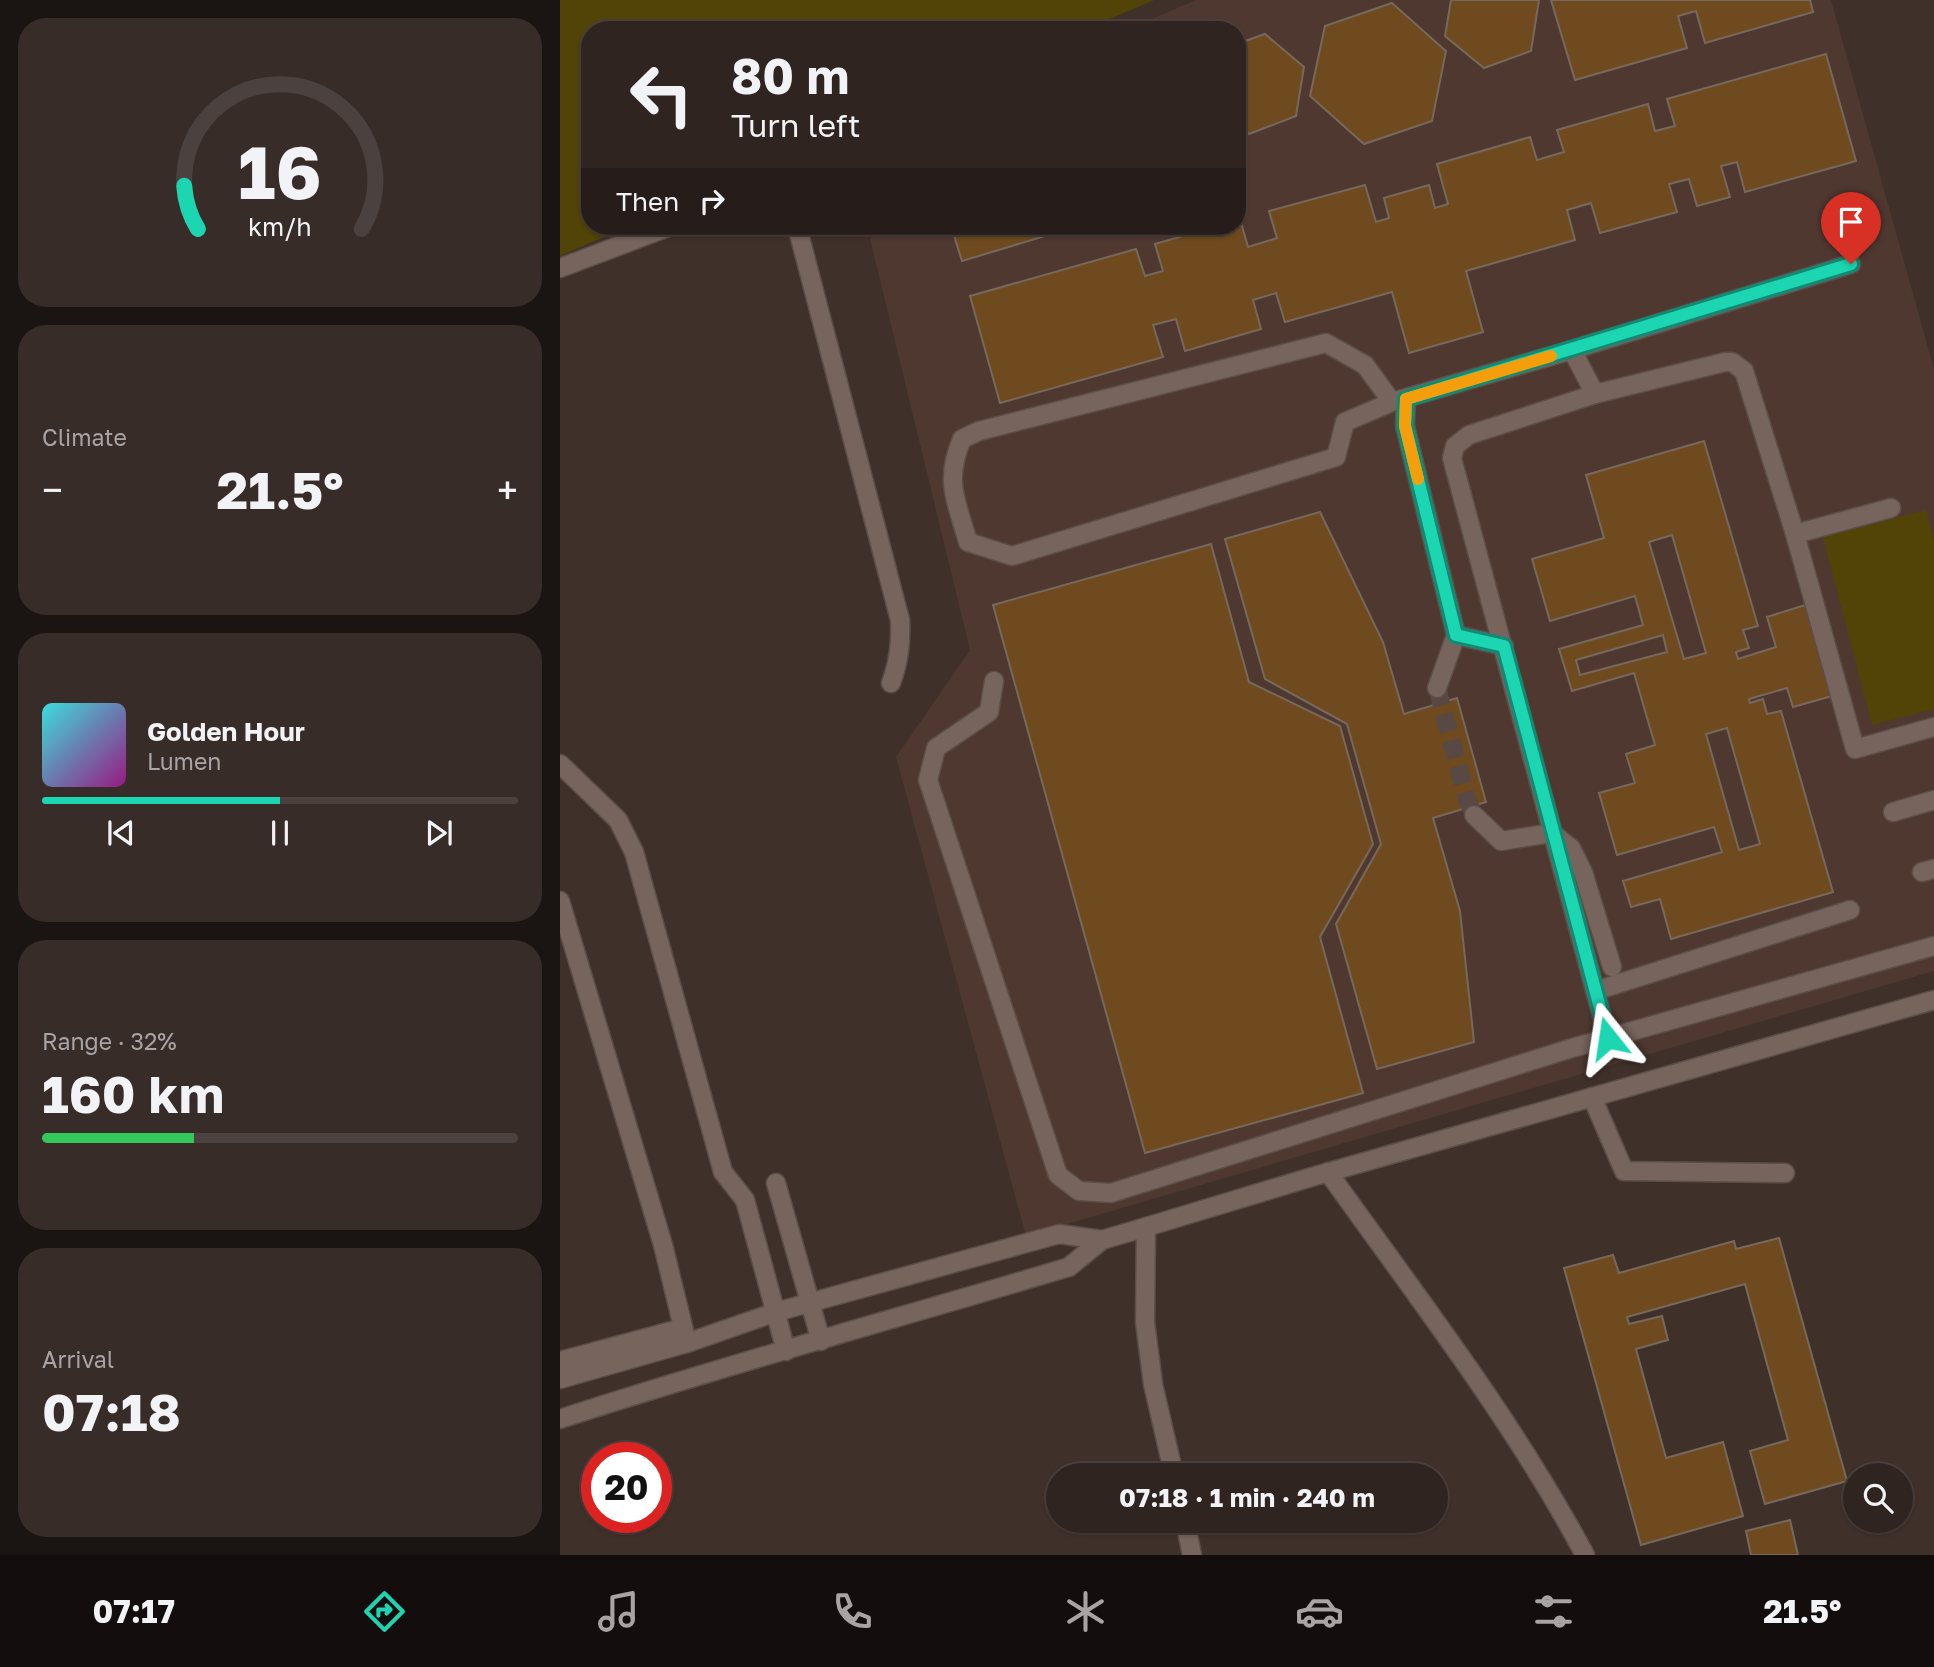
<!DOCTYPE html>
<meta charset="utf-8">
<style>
body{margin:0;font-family:"Golos Text",sans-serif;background:#382c29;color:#f1f3f6;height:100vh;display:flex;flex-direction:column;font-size:26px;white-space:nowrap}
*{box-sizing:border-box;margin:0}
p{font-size:23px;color:#a8a4a5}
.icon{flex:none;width:38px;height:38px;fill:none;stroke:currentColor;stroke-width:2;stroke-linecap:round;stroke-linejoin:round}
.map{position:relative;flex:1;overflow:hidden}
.panel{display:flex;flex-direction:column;gap:18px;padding:18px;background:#1a1412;width:560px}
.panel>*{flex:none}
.guide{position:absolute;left:21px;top:21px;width:665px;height:214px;border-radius:28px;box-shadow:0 2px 5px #0004,0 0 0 2px #4b413e;background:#302420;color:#f1f3f6;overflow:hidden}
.fabs{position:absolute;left:1283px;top:1463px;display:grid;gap:14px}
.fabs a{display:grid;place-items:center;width:70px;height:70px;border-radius:50%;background:#302420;box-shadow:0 2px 5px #0004,0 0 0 2px #4b413e;font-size:35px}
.speed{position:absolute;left:21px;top:1442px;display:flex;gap:14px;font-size:35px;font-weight:700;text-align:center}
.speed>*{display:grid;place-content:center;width:91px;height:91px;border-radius:50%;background:#302420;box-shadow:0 2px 5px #0004,0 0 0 2px #4b413e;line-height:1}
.speed .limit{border:10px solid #d22;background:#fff;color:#111}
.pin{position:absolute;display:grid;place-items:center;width:60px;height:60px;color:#fff;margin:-72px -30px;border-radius:50% 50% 50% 0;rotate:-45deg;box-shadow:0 0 7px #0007}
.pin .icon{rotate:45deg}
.me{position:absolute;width:77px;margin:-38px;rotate:345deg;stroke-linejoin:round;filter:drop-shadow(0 0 5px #0008)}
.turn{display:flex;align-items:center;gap:24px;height:147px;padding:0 35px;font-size:32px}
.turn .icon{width:91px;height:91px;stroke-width:2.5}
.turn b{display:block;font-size:49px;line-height:60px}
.then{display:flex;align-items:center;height:66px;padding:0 35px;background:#0003;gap:14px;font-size:26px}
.big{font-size:52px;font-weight:700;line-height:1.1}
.panel .widget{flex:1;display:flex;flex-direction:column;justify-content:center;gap:10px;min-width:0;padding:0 24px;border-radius:28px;background:#382c29}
.panel .dial{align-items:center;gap:0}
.dial svg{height:182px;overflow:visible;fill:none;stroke:#4b413e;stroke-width:7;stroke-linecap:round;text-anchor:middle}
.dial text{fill:#f1f3f6;stroke:none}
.song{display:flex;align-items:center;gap:21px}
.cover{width:84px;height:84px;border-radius:10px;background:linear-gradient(135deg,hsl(180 70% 55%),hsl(310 70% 35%))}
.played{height:7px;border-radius:4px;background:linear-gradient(90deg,#1cd5b1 50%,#4b413e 50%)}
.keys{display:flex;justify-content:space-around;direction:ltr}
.heat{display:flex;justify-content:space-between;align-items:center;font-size:38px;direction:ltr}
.charge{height:10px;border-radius:5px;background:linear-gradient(90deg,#34c759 32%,#4b413e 0)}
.trip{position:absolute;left:486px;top:1463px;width:402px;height:70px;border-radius:35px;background:#302420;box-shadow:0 2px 5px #0004,0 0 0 2px #4b413e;font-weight:700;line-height:70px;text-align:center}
.tab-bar{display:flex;height:112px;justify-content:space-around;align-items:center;background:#130e0d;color:#a8a4a5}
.tab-bar .icon{width:49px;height:49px}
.tab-bar .current{color:#1cd5b1}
.tab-bar b{font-size:32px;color:#f1f3f6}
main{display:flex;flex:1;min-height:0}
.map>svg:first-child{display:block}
</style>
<main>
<section class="panel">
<div class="widget dial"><svg viewBox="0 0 100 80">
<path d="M14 69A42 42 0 1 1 86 69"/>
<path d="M14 69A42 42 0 0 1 8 50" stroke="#1cd5b1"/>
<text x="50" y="56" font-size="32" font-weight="700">16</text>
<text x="50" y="72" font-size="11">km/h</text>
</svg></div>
<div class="widget"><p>Climate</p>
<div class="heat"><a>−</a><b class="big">21.5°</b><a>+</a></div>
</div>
<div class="widget">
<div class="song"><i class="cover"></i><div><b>Golden Hour</b><p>Lumen</p></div></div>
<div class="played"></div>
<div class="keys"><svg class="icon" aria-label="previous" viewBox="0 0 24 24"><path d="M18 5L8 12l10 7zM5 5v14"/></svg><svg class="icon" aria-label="pause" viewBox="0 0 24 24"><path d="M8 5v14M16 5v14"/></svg><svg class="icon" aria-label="next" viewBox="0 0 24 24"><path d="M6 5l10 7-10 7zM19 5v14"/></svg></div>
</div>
<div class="widget"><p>Range · 32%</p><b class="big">160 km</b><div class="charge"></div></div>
<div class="widget"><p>Arrival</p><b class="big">07:18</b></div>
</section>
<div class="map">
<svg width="1374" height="1555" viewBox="0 0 1374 1555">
<rect width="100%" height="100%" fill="#40302a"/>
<polygon fill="#4f3830" points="636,0 1271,0 1374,369 1374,971 466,1236 336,757 410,650 307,226 677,226 677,30 566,30"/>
<g fill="#524407">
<polygon points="0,0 594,0 524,30 30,30 30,226 69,226 0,256"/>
<polygon points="1366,510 1374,539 1374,709 1312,725 1263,537"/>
</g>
<g fill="#6e4a1e" stroke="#76695c" stroke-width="2" fill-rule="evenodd">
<polygon points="891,0 979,0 971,51 924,68 885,36"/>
<polygon points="991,0 1250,0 1253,12 1145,43 1136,11 1118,16 1127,48 1015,80"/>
<polygon points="832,3 886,51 872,121 804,144 750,96 765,26"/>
<polygon points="705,34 744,67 736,116 689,134 677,124 677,44"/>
<polygon points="1266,54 1296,161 1185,192 1177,162 1161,166 1170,197 1137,206 1129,179 1109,184 1117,212 1040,233 1031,203 1007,210 1015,240 906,271 923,332 849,353 832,292 725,322 716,293 693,300 701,329 625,351 616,319 593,325 603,357 440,403 410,296 576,249 585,276 603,271 595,244 658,226 677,226 677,220 680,219 688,247 717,238 709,211 805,185 816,222 829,218 824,198 869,185 875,208 888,204 877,164 970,137 977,160 1004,152 997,130 1088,104 1095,131 1115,126 1107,99"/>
<polygon points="391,226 515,226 515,227 402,261"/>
<path d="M1144 441 1198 626 1183 630 1189 648 1176 652 1178 659 1216 647 1207 617 1245 605 1272 696 1233 707 1227 688 1189 699 1190 703 1203 699 1207 714 1221 711 1273 892 1111 939 1100 899 1071 907 1063 881 1162 852 1154 827 1057 855 1039 793 1075 783 1066 754 1095 745 1074 673 1012 691 999 649 1083 625 1075 596 990 621 972 559 1044 538 1026 475ZM1112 535 1146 653 1124 659 1089 542ZM1103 635 1107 652 1020 675 1016 660ZM1167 728 1200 844 1179 850 1146 734Z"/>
<polygon points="760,512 823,642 844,714 897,698 926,802 873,818 900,911 914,1042 817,1069 776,924 821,844 787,724 705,679 665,539"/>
<polygon points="651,544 689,682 780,726 813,844 760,937 803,1093 585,1153 433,605"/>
<polygon points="1219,1238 1287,1481 1205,1504 1190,1451 1228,1440 1185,1284 1067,1317 1069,1324 1102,1316 1108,1340 1076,1349 1106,1458 1163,1442 1183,1516 1081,1545 1004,1268 1053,1255 1059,1273 1174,1241 1176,1249"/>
<polygon points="1230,1520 1238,1555 1191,1555 1186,1531"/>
</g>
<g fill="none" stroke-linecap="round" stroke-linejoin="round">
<polyline stroke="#584944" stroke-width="18" stroke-dasharray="18 9" stroke-linecap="butt" points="877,688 907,799 914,815"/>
<g stroke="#5b4e48" stroke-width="21">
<g id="minor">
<path d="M237 226 340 620C341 643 339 661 331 683"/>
<polyline points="0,268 111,226"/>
<polyline points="1012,350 1291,264"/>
<polyline points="1035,394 909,435 895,446 892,458 1048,1039"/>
<polyline points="846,399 845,426 896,635 877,688"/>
<path d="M832 402 805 365 766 343 419 431 402 439C384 481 396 500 408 542L452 556 776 457 785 422 832 402 1012 350 1035 394 1165 362H1172L1184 371 1235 534 1295 749 1374 727"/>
<polyline points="1235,534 1331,508"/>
<polyline points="896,635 944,646"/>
<polyline points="434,681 429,712 376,748 368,780 498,1175 519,1191 551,1193 1012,1048 1374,946"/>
<polyline points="0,764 58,820 74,852 163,1172 185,1200 226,1351"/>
<polyline points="1333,812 1374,800"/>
<polyline points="914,815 941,841 992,833 1011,848 1023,872 1052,967"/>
<polyline points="1362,872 1374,869"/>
<polyline points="0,901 103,1245 127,1343"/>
<polyline points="1035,991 1290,910"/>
<polyline points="1032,1097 1064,1171 1225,1173"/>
<path d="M768 1172C857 1297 953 1420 1025 1555"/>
<polyline points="216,1183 261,1341"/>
<polyline points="586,1227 585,1322 593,1384 614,1475"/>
<polyline points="0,1361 123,1328"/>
<polyline points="0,1379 127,1343 216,1312 499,1234 542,1240"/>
<path d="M0 1419C168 1364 339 1318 509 1267L542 1240 586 1227 755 1176 1374 1000"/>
<polyline points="625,1521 632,1555"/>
</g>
</g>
<use href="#minor" stroke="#76645d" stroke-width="18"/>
</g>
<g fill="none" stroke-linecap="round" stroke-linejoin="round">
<g stroke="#128a73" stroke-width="18">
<polyline id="route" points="1048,1038 944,646 896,635 845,426 846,399 1291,264"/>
</g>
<use href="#route" stroke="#1cd5b1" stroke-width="12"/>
<polyline stroke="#f59e0b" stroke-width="12" points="858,479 845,426 846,399 991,356"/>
</g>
</svg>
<div class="fabs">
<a><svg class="icon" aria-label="search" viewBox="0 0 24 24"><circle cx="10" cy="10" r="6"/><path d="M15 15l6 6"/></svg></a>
</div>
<div class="speed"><div class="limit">20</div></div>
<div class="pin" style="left:1291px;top:264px;background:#d93025"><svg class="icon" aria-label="arrive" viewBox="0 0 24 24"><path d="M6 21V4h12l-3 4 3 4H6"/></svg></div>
<svg class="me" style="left:1048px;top:1038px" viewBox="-20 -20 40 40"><path d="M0-17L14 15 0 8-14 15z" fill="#1cd5b1" stroke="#fff" stroke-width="4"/></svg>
<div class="trip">07:18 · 1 min · 240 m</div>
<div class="guide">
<div class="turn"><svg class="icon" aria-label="left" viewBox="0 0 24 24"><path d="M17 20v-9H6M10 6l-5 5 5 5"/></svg><div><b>80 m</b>Turn left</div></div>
<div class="then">Then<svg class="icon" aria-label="right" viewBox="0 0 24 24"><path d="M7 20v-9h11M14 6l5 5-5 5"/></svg></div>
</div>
</div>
</main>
<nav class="tab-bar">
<b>07:17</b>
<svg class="icon current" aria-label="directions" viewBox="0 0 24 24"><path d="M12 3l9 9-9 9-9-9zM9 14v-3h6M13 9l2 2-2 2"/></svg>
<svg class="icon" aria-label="music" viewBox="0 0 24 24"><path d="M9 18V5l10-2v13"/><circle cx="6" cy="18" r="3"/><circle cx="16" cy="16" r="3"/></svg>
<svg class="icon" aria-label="phone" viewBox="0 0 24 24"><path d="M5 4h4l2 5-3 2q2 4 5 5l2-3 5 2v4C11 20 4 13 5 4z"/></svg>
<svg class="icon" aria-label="climate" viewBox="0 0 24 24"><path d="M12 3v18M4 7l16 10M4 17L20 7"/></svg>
<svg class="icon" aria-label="car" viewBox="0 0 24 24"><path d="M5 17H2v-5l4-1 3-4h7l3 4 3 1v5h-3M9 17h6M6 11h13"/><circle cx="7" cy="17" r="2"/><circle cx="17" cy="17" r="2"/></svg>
<svg class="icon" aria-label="filters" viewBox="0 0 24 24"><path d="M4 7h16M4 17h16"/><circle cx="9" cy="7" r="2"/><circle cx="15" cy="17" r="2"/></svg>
<b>21.5°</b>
</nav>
